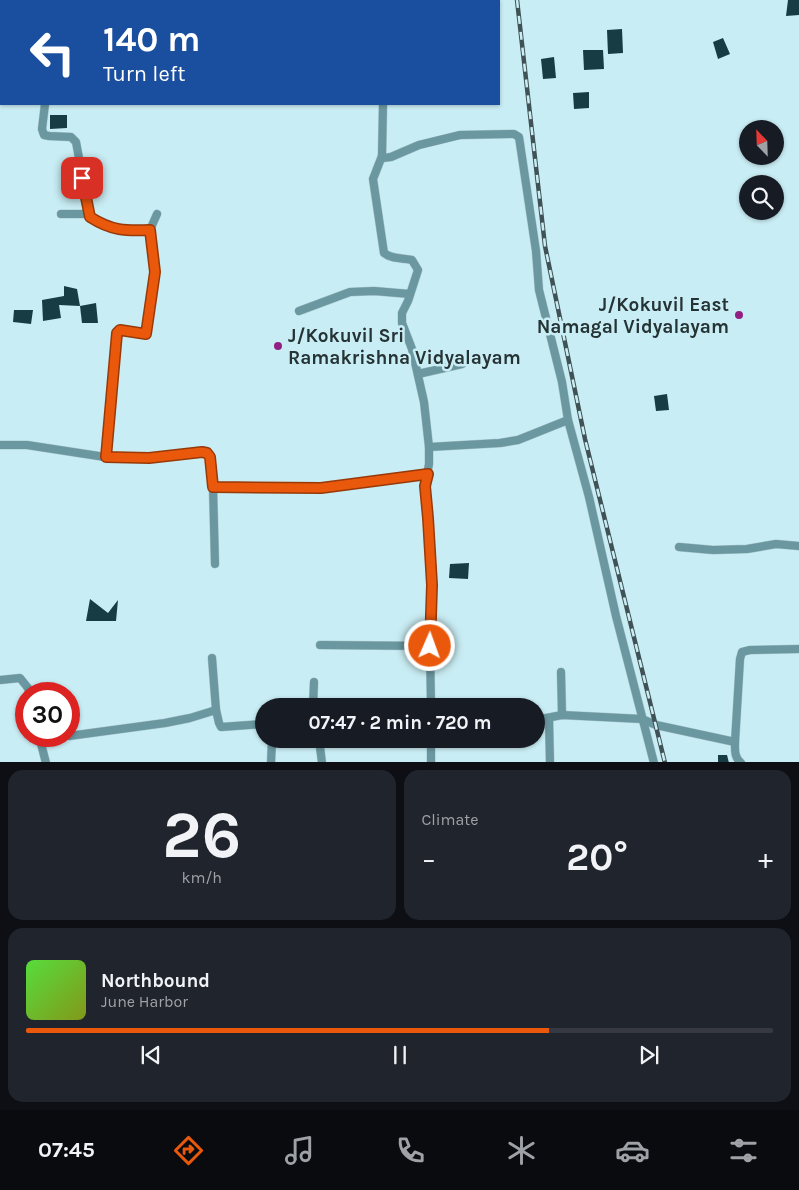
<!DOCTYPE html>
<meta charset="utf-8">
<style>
body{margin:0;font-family:Karla,sans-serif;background:#20242c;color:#f1f3f6;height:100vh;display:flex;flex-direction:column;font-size:19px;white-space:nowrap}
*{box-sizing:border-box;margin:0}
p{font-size:16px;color:#9ea1a6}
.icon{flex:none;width:28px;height:28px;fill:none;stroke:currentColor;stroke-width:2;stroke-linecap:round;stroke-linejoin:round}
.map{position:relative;height:762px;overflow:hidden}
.drawer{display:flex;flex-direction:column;gap:8px;padding:8px;background:#0d0f14;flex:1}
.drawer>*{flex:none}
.guide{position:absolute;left:0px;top:0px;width:500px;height:105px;box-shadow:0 1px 4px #0004;background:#1a4fa0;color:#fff;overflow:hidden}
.needle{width:32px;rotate:337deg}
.controls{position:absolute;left:739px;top:120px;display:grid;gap:10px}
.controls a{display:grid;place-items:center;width:45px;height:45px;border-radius:50%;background:#171b24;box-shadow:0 1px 4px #0004;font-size:25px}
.speed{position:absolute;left:15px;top:682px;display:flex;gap:10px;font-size:25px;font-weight:700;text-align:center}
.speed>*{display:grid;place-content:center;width:65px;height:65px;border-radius:50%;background:#171b24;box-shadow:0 1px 4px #0004;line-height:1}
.speed .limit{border:8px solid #d22;background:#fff;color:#111}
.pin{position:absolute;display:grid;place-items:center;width:42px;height:42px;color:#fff;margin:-21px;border-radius:10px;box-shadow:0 2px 8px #0006}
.me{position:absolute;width:55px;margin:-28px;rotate:2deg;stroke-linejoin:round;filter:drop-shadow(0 0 4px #0008)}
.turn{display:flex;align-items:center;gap:18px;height:105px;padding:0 20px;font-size:22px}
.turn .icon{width:65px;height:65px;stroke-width:2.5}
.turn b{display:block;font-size:35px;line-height:42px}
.big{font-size:38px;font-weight:700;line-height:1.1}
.drawer .widget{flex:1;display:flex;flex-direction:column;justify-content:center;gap:8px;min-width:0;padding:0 18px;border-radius:15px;background:#20242c}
.drawer .dial{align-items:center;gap:0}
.dial b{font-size:65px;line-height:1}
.song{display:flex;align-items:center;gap:15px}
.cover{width:60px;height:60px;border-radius:8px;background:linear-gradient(135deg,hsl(110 70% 55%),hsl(70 70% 35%))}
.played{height:5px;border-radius:2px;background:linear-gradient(90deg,#ea580c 70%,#363941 70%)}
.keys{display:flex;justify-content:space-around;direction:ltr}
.heat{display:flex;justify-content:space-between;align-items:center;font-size:28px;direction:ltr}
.drawer .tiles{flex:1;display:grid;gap:8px;grid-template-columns:1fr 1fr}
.widget:last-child{grid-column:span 2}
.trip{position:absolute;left:255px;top:698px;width:290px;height:50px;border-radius:25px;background:#171b24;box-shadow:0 1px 4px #0004;font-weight:700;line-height:50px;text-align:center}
.tab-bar{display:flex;height:80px;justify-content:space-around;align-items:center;background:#090b0e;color:#9ea1a6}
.tab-bar .icon{width:35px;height:35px}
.tab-bar .selected{color:#ea580c}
.tab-bar b{font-size:22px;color:#f1f3f6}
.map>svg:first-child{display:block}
</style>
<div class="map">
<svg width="799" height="763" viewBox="0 0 799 763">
<rect width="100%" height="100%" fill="#c9edf4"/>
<g fill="#173c43">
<polygon points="788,0 799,0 799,15 786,16"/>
<polygon points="622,29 623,53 608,54 607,30"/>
<polygon points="723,38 730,54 718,59 713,42"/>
<polygon points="583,50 603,50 604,69 584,70"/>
<polygon points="554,57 556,78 543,79 541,59"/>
<polygon points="589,92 589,108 574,109 573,93"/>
<polygon points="50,115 67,115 67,128 50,129"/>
<polygon points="64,286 77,289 80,306 59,305 61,318 43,321 42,300 64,296"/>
<polygon points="96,303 98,323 82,323 80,306"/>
<polygon points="14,310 33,310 31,324 13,322"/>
<polygon points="667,394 669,410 656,411 654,396"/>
<polygon points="469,563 468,579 449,578 450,564"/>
<polygon points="90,599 108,613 118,600 116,621 86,621"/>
<polygon points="718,755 727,755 729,763 718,763"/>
</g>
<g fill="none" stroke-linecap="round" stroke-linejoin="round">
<g stroke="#a8c8ce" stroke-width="9">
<g id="minor">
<polyline points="192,0 192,1"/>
<polyline points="53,1 53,0"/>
<polyline points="358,1 358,0"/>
<path d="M45 104 42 129 44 135 49 136 71 137 76 142 90 217C112 231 125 231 150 230"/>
<path d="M383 104 382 156 373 179 384 253C391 259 403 258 412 260L418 270 408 301 402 313V323L412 349 424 402 429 447V464L425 486 428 518 432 585 430 646 431 706"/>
<polyline points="382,156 383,158 391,157 419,145 460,135 514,134 519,137 536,251 539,290 562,382 568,420 589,497 616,616 654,763"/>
<polyline points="61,214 88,214"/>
<polyline points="299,311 350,292 374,291 410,294"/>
<polyline points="418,374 462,364"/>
<polyline points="0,445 27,445 105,457 149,458 202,452 207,453 210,457 213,487 321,488 428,474"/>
<polyline points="429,447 500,443 518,440 568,420"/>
<polyline points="105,457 117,333 120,330 144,334 146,334 147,331 155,272 150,230 157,214"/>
<polyline points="213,487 215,564"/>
<polyline points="679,547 713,550 747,549 776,544 799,546"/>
<polyline points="320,645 430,646"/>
<polyline points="212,658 216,710"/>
<polyline points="561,672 562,715"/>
<polyline points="0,680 20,678 28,688 30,694"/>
<polyline points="313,706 314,682"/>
<polyline points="549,718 550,763"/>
<polyline points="536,720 562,715 642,719 656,725 735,742"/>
<polyline points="39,736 46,763"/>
<polyline points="69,736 165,723 190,718 216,710 219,723 221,727 264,724"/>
<polyline points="40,738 61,736"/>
<polyline points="319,739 322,763"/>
<polyline points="432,741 474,740 478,739"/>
<polyline points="271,763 272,739"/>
<polyline points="431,763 431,739"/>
<path d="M741 763C734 757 735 750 735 742L740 659 742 652 750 650 799 649"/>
</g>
</g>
<use href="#minor" stroke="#6b97a0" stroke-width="8"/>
<g stroke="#405255" stroke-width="4.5">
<polyline id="rail" points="517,0 545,246 585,439 665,763"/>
</g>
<use href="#rail" stroke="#c9edf4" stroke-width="2.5" stroke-dasharray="8" stroke-linecap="butt"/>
</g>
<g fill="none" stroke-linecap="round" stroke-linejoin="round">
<g stroke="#983908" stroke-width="12">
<path id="route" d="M82 178 90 217C112 231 125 231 150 230L155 272 146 334 120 330 117 333 106 457 149 458 202 452 207 453 210 457 213 487 321 488 428 474 425 486 428 518 432 585 430 646"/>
</g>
<use href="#route" stroke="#ea580c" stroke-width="9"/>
</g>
<g fill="#902081" stroke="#c9edf4" stroke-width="2">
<circle cx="739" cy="315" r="5"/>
<circle cx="278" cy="346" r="5"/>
</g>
<g text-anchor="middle" stroke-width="5" stroke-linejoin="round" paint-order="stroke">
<g font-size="19" font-weight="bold" fill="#253335" stroke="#c9edf4" text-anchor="end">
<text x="729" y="311">J/Kokuvil East<tspan x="729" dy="22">Namagal Vidyalayam</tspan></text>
<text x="288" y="342" text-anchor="start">J/Kokuvil Sri<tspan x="288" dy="22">Ramakrishna Vidyalayam</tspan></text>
</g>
</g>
</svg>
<div class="controls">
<a><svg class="needle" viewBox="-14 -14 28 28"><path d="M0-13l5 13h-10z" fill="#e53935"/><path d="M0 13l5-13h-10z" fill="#9ea1a6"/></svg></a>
<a><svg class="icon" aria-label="search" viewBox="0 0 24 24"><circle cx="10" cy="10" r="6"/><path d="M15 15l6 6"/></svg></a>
</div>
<div class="speed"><div class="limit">30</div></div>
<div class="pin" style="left:82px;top:178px;background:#d93025"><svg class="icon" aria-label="arrive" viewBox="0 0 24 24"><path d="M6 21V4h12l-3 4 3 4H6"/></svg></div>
<svg class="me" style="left:430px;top:646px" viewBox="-20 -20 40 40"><circle r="17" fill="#ea580c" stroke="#fff" stroke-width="3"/><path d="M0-11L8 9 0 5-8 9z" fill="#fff"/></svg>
<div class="trip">07:47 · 2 min · 720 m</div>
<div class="guide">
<div class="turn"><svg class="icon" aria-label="left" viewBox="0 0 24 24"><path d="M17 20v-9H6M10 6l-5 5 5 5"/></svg><div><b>140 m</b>Turn left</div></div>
</div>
</div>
<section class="drawer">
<div class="tiles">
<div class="widget dial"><b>26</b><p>km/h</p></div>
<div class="widget"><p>Climate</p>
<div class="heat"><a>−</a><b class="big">20°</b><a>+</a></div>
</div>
<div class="widget">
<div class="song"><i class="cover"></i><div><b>Northbound</b><p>June Harbor</p></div></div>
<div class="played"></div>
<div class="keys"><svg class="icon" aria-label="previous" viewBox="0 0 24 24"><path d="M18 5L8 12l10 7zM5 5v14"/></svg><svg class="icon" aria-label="pause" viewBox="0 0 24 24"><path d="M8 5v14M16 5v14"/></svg><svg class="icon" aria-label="next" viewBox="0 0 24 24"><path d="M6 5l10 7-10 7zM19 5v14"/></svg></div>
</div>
</div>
</section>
<nav class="tab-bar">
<b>07:45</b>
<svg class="icon selected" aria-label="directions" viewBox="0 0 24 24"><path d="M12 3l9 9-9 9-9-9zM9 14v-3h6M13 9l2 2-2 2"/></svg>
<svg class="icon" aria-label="music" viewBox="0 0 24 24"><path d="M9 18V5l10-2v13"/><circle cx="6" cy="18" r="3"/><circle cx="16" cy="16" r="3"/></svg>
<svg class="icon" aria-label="phone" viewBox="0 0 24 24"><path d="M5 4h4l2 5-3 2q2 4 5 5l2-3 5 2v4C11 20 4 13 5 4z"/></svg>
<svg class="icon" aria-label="climate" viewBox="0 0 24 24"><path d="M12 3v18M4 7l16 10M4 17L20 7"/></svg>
<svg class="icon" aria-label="car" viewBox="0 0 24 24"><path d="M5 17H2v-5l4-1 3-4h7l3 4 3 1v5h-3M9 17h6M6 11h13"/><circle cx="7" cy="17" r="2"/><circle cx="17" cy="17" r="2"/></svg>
<svg class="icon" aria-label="filters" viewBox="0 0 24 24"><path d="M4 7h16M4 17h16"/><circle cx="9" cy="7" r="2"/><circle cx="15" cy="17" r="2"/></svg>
</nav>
